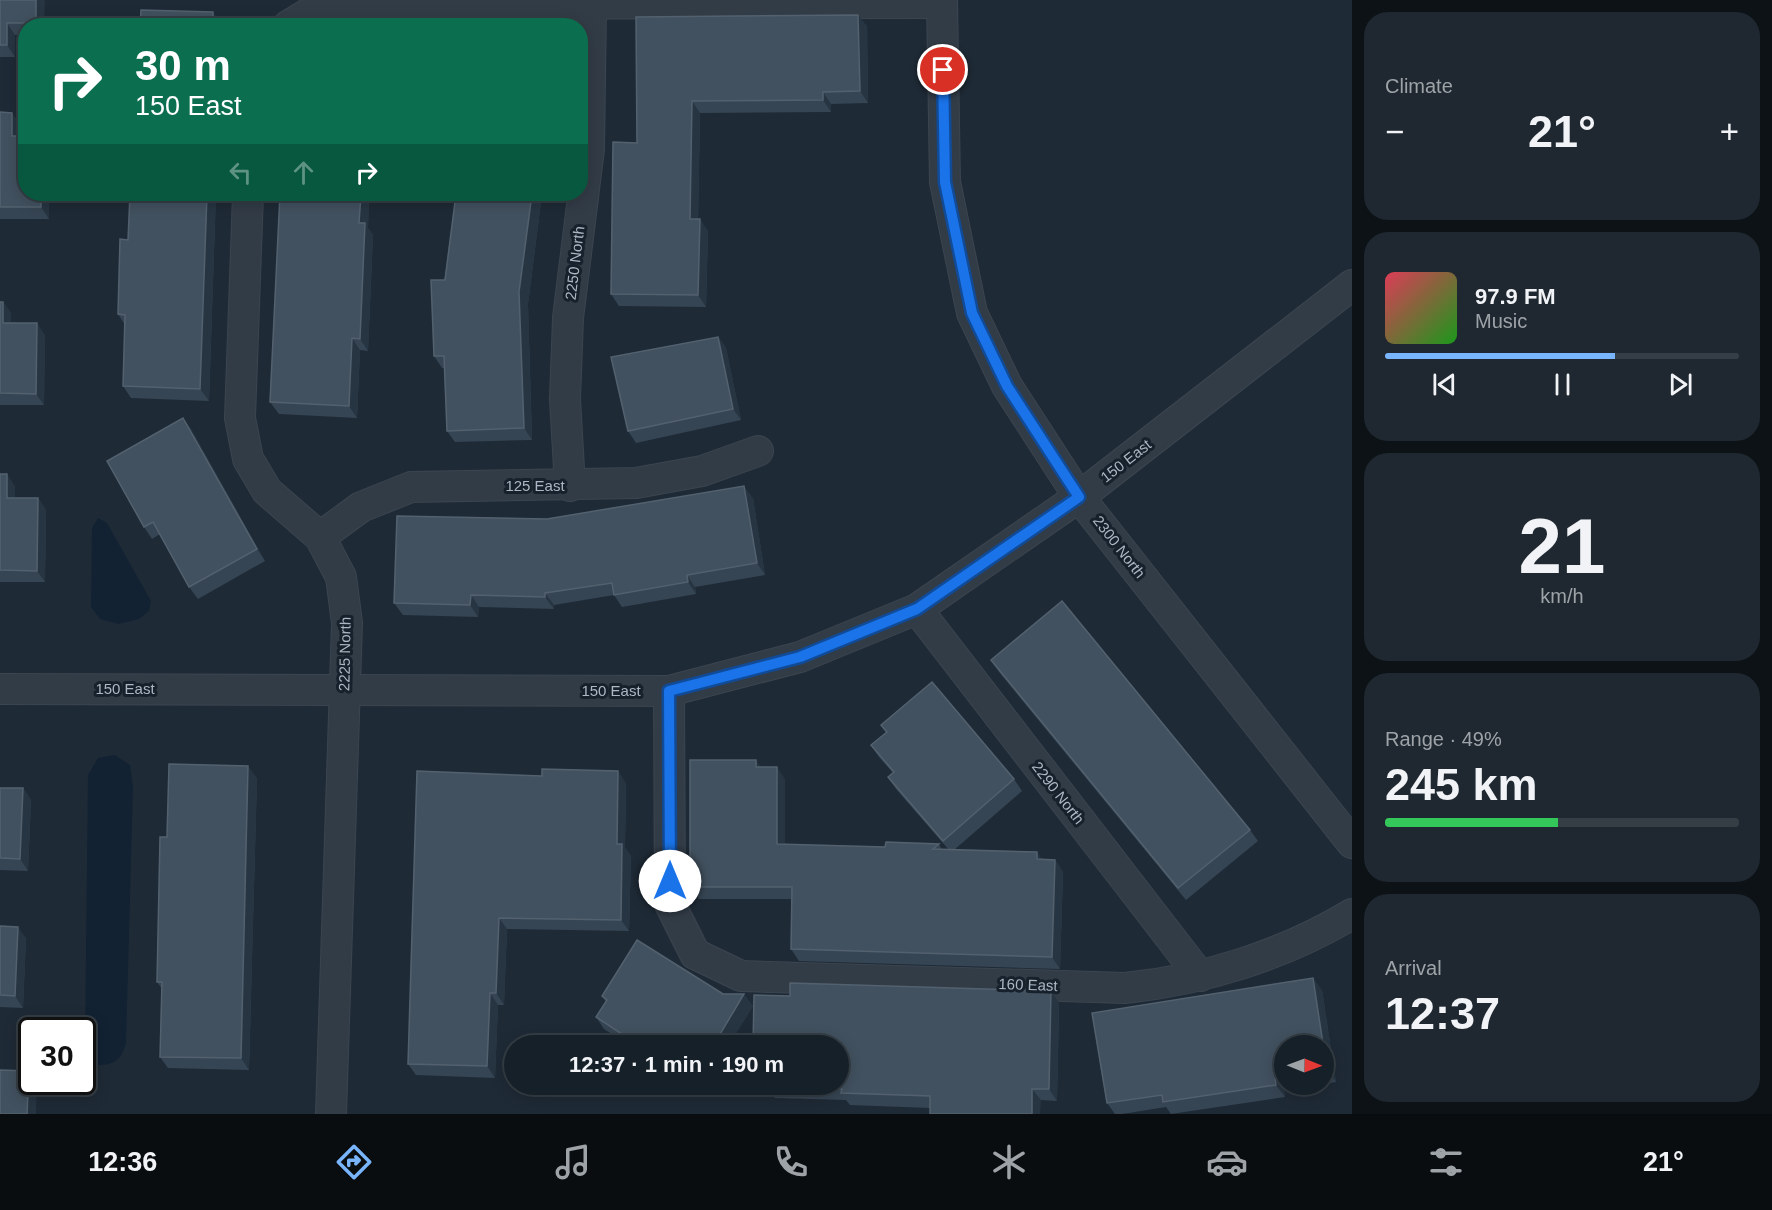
<!DOCTYPE html>
<meta charset="utf-8">
<style>
body{margin:0;font-family:Arial,sans-serif;background:#1f2830;color:#f1f3f6;height:100vh;display:flex;flex-direction:column;font-size:22px;white-space:nowrap}
*{box-sizing:border-box;margin:0}
p{font-size:20px;color:#9ea3a8}
.icon{flex:none;width:33px;height:33px;fill:none;stroke:currentColor;stroke-width:2;stroke-linecap:round;stroke-linejoin:round}
.map{position:relative;flex:1;overflow:hidden}
.details{display:flex;flex-direction:column;gap:12px;padding:12px;background:#0c1216;width:420px}
.details>*{flex:none}
.banner{position:absolute;left:18px;top:18px;width:570px;height:183px;border-radius:24px;box-shadow:0 3px 15px #0003,0 0 0 2px #353e45;background:#0b6e4f;color:#fff;overflow:hidden}
.needle{width:39px;rotate:91deg}
.controls{position:absolute;left:1274px;top:1035px;display:grid;gap:12px}
.controls a{display:grid;place-items:center;width:60px;height:60px;border-radius:50%;background:#162028;box-shadow:0 3px 15px #0003,0 0 0 2px #353e45;font-size:30px}
.speed{position:absolute;left:18px;top:1017px;display:flex;gap:12px;font-size:30px;font-weight:700;text-align:center}
.speed>*{display:grid;place-content:center;width:78px;height:78px;border-radius:50%;background:#162028;box-shadow:0 3px 15px #0003,0 0 0 2px #353e45;line-height:1}
.speed .limit{border:3px solid #111;border-radius:9px;background:#fff;color:#111}
.pin{position:absolute;display:grid;place-items:center;width:51px;height:51px;color:#fff;margin:-26px;border:3px solid #fff;border-radius:50%;box-shadow:0 2px 6px #0007}
.me{position:absolute;width:66px;margin:-33px;rotate:0deg;stroke-linejoin:round;filter:drop-shadow(0 0 4px #0008)}
.turn{display:flex;align-items:center;gap:21px;height:126px;padding:0 18px;font-size:27px}
.turn .icon{width:78px;height:78px;stroke-width:2.5}
.turn b{display:block;font-size:42px;line-height:51px}
.lanes{display:flex;align-items:center;height:57px;padding:0 18px;background:#0003;justify-content:center;gap:30px;direction:ltr}
.lanes .off{opacity:.35}
.big{font-size:45px;font-weight:700;line-height:1.1}
.details .card{flex:1;display:flex;flex-direction:column;justify-content:center;gap:9px;min-width:0;padding:0 21px;border-radius:24px;background:#1f2830}
.details .dial{align-items:center;gap:0}
.dial b{font-size:78px;line-height:1}
.song{display:flex;align-items:center;gap:18px}
.cover{width:72px;height:72px;border-radius:9px;background:linear-gradient(135deg,hsl(350 70% 55%),hsl(120 70% 35%))}
.played{height:6px;border-radius:3px;background:linear-gradient(90deg,#78b5fc 65%,#353e45 65%)}
.keys{display:flex;justify-content:space-around;direction:ltr}
.heat{display:flex;justify-content:space-between;align-items:center;font-size:33px;direction:ltr}
.charge{height:9px;border-radius:4px;background:linear-gradient(90deg,#34c759 49%,#353e45 0)}
.trip{position:absolute;left:504px;top:1035px;width:345px;height:60px;border-radius:30px;background:#162028;box-shadow:0 3px 15px #0003,0 0 0 2px #353e45;font-weight:700;line-height:60px;text-align:center}
.tab-bar{display:flex;height:96px;justify-content:space-around;align-items:center;background:#090d10;color:#9ea3a8}
.tab-bar .icon{width:42px;height:42px}
.tab-bar .selected{color:#78b5fc}
.tab-bar b{font-size:27px;color:#f1f3f6}
main{display:flex;flex:1;min-height:0}
.map>svg:first-child{display:block}
</style>
<main>
<div class="map">
<svg width="1352" height="1114" viewBox="0 0 1352 1114">
<rect width="100%" height="100%" fill="#1e2a36"/>
<g fill="#122233">
<polygon points="98,518 107,523 151,601 149,611 139,619 119,624 100,619 91,607 92,528"/>
<path d="M115 755 130 765 133 787 126 1043C121 1060 115 1065 97 1065L90 1058 85 1043 88 775 98 758Z"/>
</g>
<g fill="none" stroke-linecap="round" stroke-linejoin="round">
<g stroke="#3b4550" stroke-width="32">
<g id="street">
<polyline points="942,0 945,182 972,313 1007,386 1079,497 1352,843"/>
<polyline points="288,26 314,10 346,4 942,3"/>
<polyline points="248,194 240,418 248,459 267,491 320,537 341,577 347,623 331,1114"/>
<polyline points="570,486 565,399 568,318 589,149 591,5"/>
<polyline points="320,537 361,507 411,487 636,483 702,471 758,451"/>
<polyline points="917,609 1200,976"/>
<polyline points="0,689 669,691 800,657 917,609 1079,497 1352,285"/>
<path d="M669 691 670 904 695 954 741 976 1125 988C1204 980 1284 955 1352 914"/>
</g>
</g>
<use href="#street" stroke="#323c47" stroke-width="30"/>
</g>
<g fill="#364553">
<polygon points="0,0 44,26 26,26 26,35 15,35 15,57 0,57"/>
<polygon points="636,17 867,26 868,103 831,104 831,112 700,113 698,219 708,231 706,307 619,306 611,294 637,143"/>
<polygon points="0,112 20,124 20,136 49,194 49,219 0,219"/>
<polygon points="130,194 216,194 209,401 131,398 123,386 125,325 118,314 128,240"/>
<polygon points="280,194 369,194 368,228 373,235 368,351 360,350 357,418 279,414 270,402"/>
<polygon points="456,194 542,194 528,304 532,440 455,442 447,431 444,368 442,368 434,356"/>
<polygon points="0,302 3,302 11,313 11,323 45,335 44,405 0,405"/>
<polygon points="718,337 726,348 741,420 636,443 628,431"/>
<polygon points="183,418 191,429 265,561 198,599 189,587 160,534 152,539 144,527"/>
<polygon points="0,474 15,486 15,498 38,498 46,510 45,582 0,582"/>
<polygon points="753,498 765,575 695,587 696,594 622,607 614,595 554,605 554,609 479,607 478,617 403,615 394,603 547,519"/>
<polygon points="991,660 1250,830 1258,841 1186,900 999,672"/>
<polygon points="881,725 1014,779 1022,791 954,850 1037,852 1042,860 1055,860 1063,872 1060,969 799,961 791,949 792,899 699,899 690,887 761,767 785,779 785,844 885,847 939,844 942,850 949,850 896,789 888,777 893,773 879,757 871,745 886,733"/>
<polygon points="417,771 626,783 625,848 631,856 629,931 507,929 504,1005 498,1005 495,1078 416,1075 408,1064"/>
<polygon points="257,778 249,1070 168,1068 160,1057 162,989 157,982 167,837"/>
<polygon points="0,788 23,788 31,800 28,871 0,870"/>
<polygon points="0,926 26,938 23,1008 0,1007"/>
<polygon points="1322,990 1336,1082 1323,1084 1323,1046 1284,1046 1284,1084 1320,1084 1284,1090 1285,1097 1171,1114 1166,1107 1122,1114 1115,1114 1107,1103"/>
<polygon points="723,994 753,1006 728,1046 630,1046 604,1029 596,1017 606,1002 602,996"/>
<polygon points="790,996 1059,1003 1057,1101 1041,1100 930,1108 850,1105 846,1100 775,1098 769,1089 760,1089 757,1084 838,1084"/>
</g>
<g fill="#273542">
<polygon points="36,0 45,0 44,26 38,26 36,23"/>
<polygon points="213,12 221,24 221,26 213,26"/>
<polygon points="858,15 867,26 868,103 860,91"/>
<polygon points="7,23 15,35 15,57 7,45"/>
<polygon points="823,92 831,104 831,112 823,100"/>
<polygon points="692,101 700,113 698,230 690,219"/>
<polygon points="12,113 20,124 20,148 12,136"/>
<polygon points="41,194 49,194 49,219 41,207"/>
<polygon points="207,194 216,194 209,401 200,389"/>
<polygon points="361,194 369,194 368,228 373,235 368,351 360,339 359,223"/>
<polygon points="532,194 542,194 528,304 532,440 524,428 519,292"/>
<polygon points="700,219 708,231 706,307 698,295"/>
<polygon points="3,302 11,313 11,335 3,323"/>
<polygon points="37,323 45,335 44,405 36,394"/>
<polygon points="718,337 726,348 741,420 733,409"/>
<polygon points="352,338 360,350 357,418 349,406"/>
<polygon points="183,418 191,429 265,561 257,549"/>
<polygon points="7,474 15,486 15,510 7,498"/>
<polygon points="744,486 753,498 765,575 757,563"/>
<polygon points="38,498 46,510 45,582 37,571"/>
<polygon points="687,575 695,587 696,594 688,582"/>
<polygon points="545,593 554,605 554,609 545,597"/>
<polygon points="471,595 479,607 478,617 470,605"/>
<polygon points="756,760 764,771 756,767"/>
<polygon points="248,766 257,778 249,1070 241,1058"/>
<polygon points="777,767 785,779 785,856 777,844"/>
<polygon points="618,771 626,783 625,848 631,856 629,931 621,920 617,844"/>
<polygon points="23,788 31,800 28,871 20,859"/>
<polygon points="1037,852 1045,864 1037,859"/>
<polygon points="1055,860 1063,872 1060,969 1052,957"/>
<polygon points="499,918 507,929 504,1005 496,993"/>
<polygon points="18,927 26,938 23,1008 15,996"/>
<polygon points="1313,978 1322,990 1336,1082 1327,1070"/>
<polygon points="1051,991 1059,1003 1057,1101 1049,1089"/>
<polygon points="490,993 498,1005 495,1078 487,1066"/>
<polygon points="744,994 753,1006 728,1046 713,1046"/>
<polygon points="29,1071 32,1074 32,1082 37,1082 36,1114 27,1114"/>
<polygon points="1275,1078 1284,1090 1285,1097 1276,1085"/>
<polygon points="699,1084 704,1084 702,1089"/>
<polygon points="1032,1089 1041,1100 1040,1114 1032,1114"/>
</g>
<g fill="#42515f" stroke="#53616f" stroke-width="1.5">
<polygon points="0,0 36,0 36,23 7,23 7,45 0,45"/>
<polygon points="141,10 213,12 213,26 140,26"/>
<polygon points="858,15 860,91 823,92 823,100 692,101 690,219 700,219 698,295 611,294 613,142 637,143 636,17"/>
<polygon points="0,112 12,113 12,136 26,136 26,194 41,194 41,207 0,207"/>
<polygon points="130,194 207,194 200,389 123,386 125,315 118,314 120,239 128,240"/>
<polygon points="280,194 361,194 359,223 365,223 360,339 352,338 349,406 270,402"/>
<polygon points="456,194 532,194 519,292 524,428 447,431 444,356 434,356 431,280 445,280"/>
<polygon points="0,302 3,302 3,323 37,323 36,394 0,393"/>
<polygon points="718,337 733,409 628,431 611,357"/>
<polygon points="183,418 257,549 189,587 153,522 144,527 107,461"/>
<polygon points="0,474 7,474 7,498 38,498 37,571 0,570"/>
<polygon points="744,486 757,563 687,575 688,582 614,595 612,583 545,593 545,597 471,595 470,605 394,603 397,516 547,519"/>
<polygon points="1062,601 1250,830 1178,888 991,660"/>
<polygon points="932,682 1014,779 943,841 888,777 894,772 871,745 887,732 881,725"/>
<polygon points="690,760 756,760 756,767 777,767 777,844 885,847 886,842 939,844 933,849 1037,852 1037,859 1055,860 1052,957 791,949 792,887 690,887"/>
<polygon points="169,764 248,766 241,1058 160,1057 162,982 157,982 160,837 167,837"/>
<polygon points="542,769 618,771 617,844 622,844 621,920 499,918 496,993 490,993 487,1066 408,1064 417,771 542,776"/>
<polygon points="0,788 23,788 20,859 0,858"/>
<polygon points="0,926 18,927 15,996 0,995"/>
<polygon points="637,940 723,994 744,994 713,1046 640,1046 596,1017 607,1000 602,996"/>
<polygon points="1313,978 1327,1070 1323,1071 1323,1046 1284,1046 1284,1077 1275,1078 1276,1085 1163,1102 1162,1095 1107,1103 1092,1013"/>
<polygon points="790,983 1051,991 1049,1089 1032,1089 1032,1114 930,1114 930,1096 841,1093 842,1089 767,1086 767,1084 838,1084 838,1046 753,1046 754,995 790,996"/>
<polygon points="0,1070 29,1071 27,1114 0,1114"/>
</g>
<g fill="none" stroke-linecap="round" stroke-linejoin="round">
<g stroke="#114b97" stroke-width="15">
<polyline id="route" points="670,881 669,691 800,657 917,609 1079,497 1007,386 972,313 945,182 943,70"/>
</g>
<use href="#route" stroke="#1a73e8" stroke-width="10"/>
</g>
<g text-anchor="middle" stroke-width="6" stroke-linejoin="round" paint-order="stroke">
<g font-size="15" fill="#abb7c4" stroke="#17212b">
<text transform="translate(575 263) rotate(-83)" y="5">2250 North</text>
<text transform="translate(1126 461) rotate(-38)" y="5">150 East</text>
<text x="535" y="491">125 East</text>
<text transform="translate(1119 547) rotate(52)" y="5">2300 North</text>
<text transform="translate(345 654) rotate(-89)" y="5">2225 North</text>
<text x="125" y="694">150 East</text>
<text x="611" y="696">150 East</text>
<text transform="translate(1058 793) rotate(52)" y="5">2290 North</text>
<text transform="translate(1028 985) rotate(2)" y="5">160 East</text>
</g>
</g>
</svg>
<div class="controls">
<a><svg class="needle" viewBox="-14 -14 28 28"><path d="M0-13l5 13h-10z" fill="#e53935"/><path d="M0 13l5-13h-10z" fill="#9ea3a8"/></svg></a>
</div>
<div class="speed"><div class="limit">30</div></div>
<div class="pin" style="left:943px;top:70px;background:#d93025"><svg class="icon" aria-label="arrive" viewBox="0 0 24 24"><path d="M6 21V4h12l-3 4 3 4H6"/></svg></div>
<svg class="me" style="left:670px;top:881px" viewBox="-20 -20 40 40"><circle r="19" fill="#fff"/><path d="M0-13L10 11 0 6-10 11z" fill="#1a73e8"/></svg>
<div class="trip">12:37 · 1 min · 190 m</div>
<div class="banner">
<div class="turn"><svg class="icon" aria-label="right" viewBox="0 0 24 24"><path d="M7 20v-9h11M14 6l5 5-5 5"/></svg><div><b>30 m</b>150 East</div></div>
<div class="lanes"><svg class="icon off" aria-label="left" viewBox="0 0 24 24"><path d="M17 20v-9H6M10 6l-5 5 5 5"/></svg><svg class="icon off" aria-label="ahead" viewBox="0 0 24 24"><path d="M12 20V5M6 11l6-6 6 6"/></svg><svg class="icon" aria-label="right" viewBox="0 0 24 24"><path d="M7 20v-9h11M14 6l5 5-5 5"/></svg></div>
</div>
</div>
<section class="details">
<div class="card"><p>Climate</p>
<div class="heat"><a>−</a><b class="big">21°</b><a>+</a></div>
</div>
<div class="card">
<div class="song"><i class="cover"></i><div><b>97.9 FM</b><p>Music</p></div></div>
<div class="played"></div>
<div class="keys"><svg class="icon" aria-label="previous" viewBox="0 0 24 24"><path d="M18 5L8 12l10 7zM5 5v14"/></svg><svg class="icon" aria-label="pause" viewBox="0 0 24 24"><path d="M8 5v14M16 5v14"/></svg><svg class="icon" aria-label="next" viewBox="0 0 24 24"><path d="M6 5l10 7-10 7zM19 5v14"/></svg></div>
</div>
<div class="card dial"><b>21</b><p>km/h</p></div>
<div class="card"><p>Range · 49%</p><b class="big">245 km</b><div class="charge"></div></div>
<div class="card"><p>Arrival</p><b class="big">12:37</b></div>
</section>
</main>
<nav class="tab-bar">
<b>12:36</b>
<svg class="icon selected" aria-label="directions" viewBox="0 0 24 24"><path d="M12 3l9 9-9 9-9-9zM9 14v-3h6M13 9l2 2-2 2"/></svg>
<svg class="icon" aria-label="music" viewBox="0 0 24 24"><path d="M9 18V5l10-2v13"/><circle cx="6" cy="18" r="3"/><circle cx="16" cy="16" r="3"/></svg>
<svg class="icon" aria-label="phone" viewBox="0 0 24 24"><path d="M5 4h4l2 5-3 2q2 4 5 5l2-3 5 2v4C11 20 4 13 5 4z"/></svg>
<svg class="icon" aria-label="climate" viewBox="0 0 24 24"><path d="M12 3v18M4 7l16 10M4 17L20 7"/></svg>
<svg class="icon" aria-label="car" viewBox="0 0 24 24"><path d="M5 17H2v-5l4-1 3-4h7l3 4 3 1v5h-3M9 17h6M6 11h13"/><circle cx="7" cy="17" r="2"/><circle cx="17" cy="17" r="2"/></svg>
<svg class="icon" aria-label="filters" viewBox="0 0 24 24"><path d="M4 7h16M4 17h16"/><circle cx="9" cy="7" r="2"/><circle cx="15" cy="17" r="2"/></svg>
<b>21°</b>
</nav>
